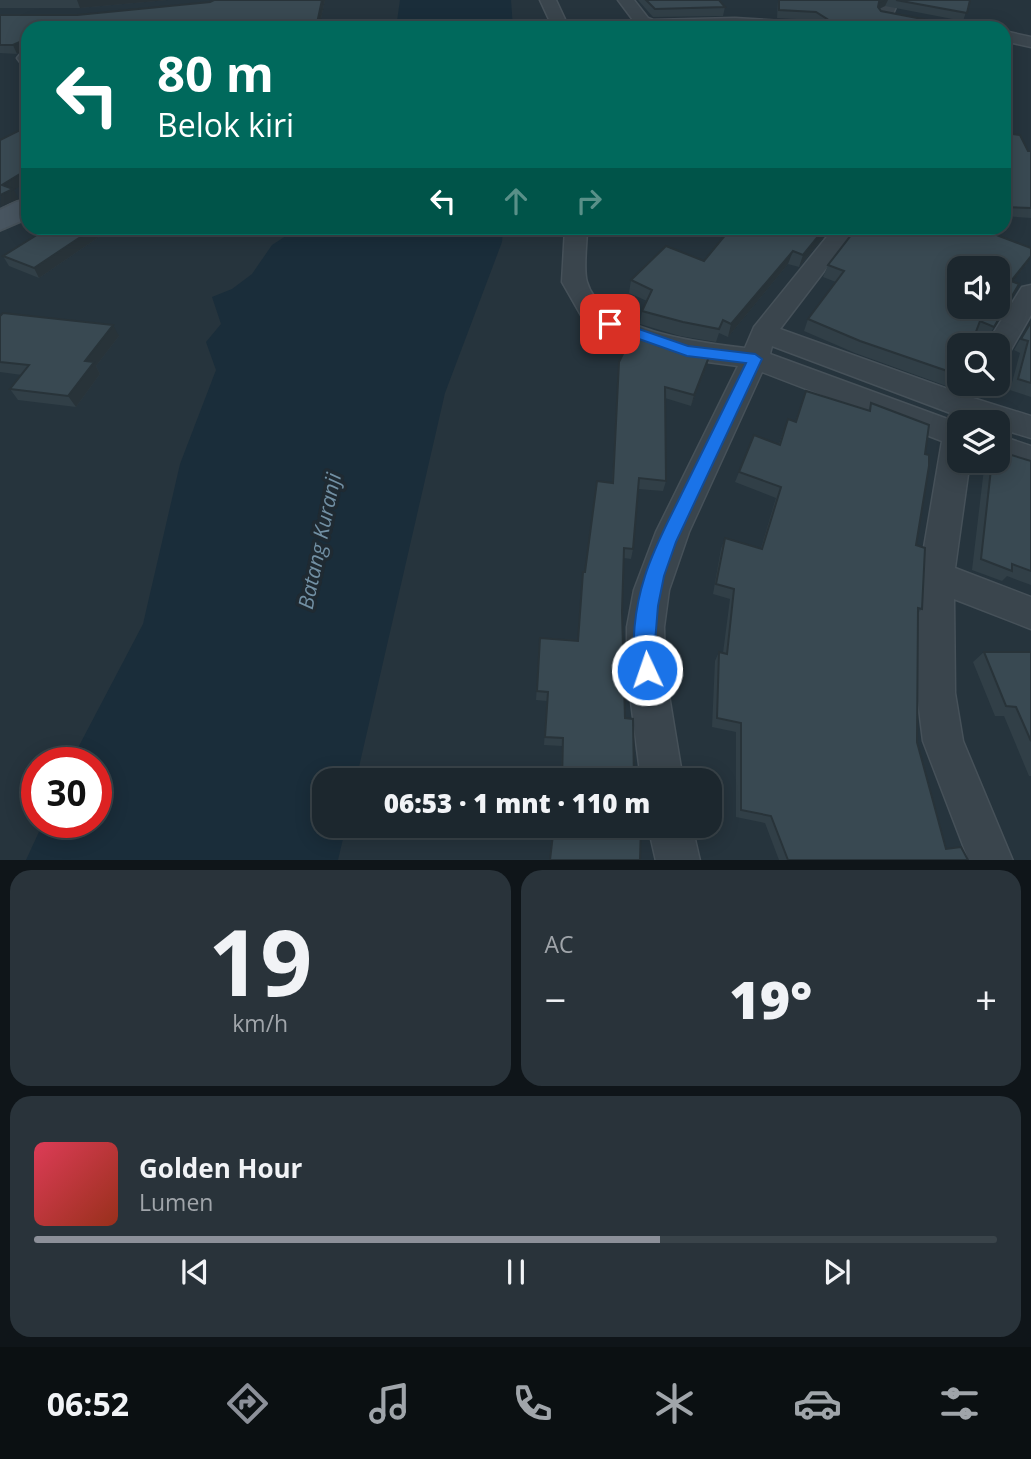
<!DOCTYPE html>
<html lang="id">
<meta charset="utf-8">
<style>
body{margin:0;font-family:"Open Sans",sans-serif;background:#29333a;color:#f1f3f6;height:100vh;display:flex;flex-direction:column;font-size:26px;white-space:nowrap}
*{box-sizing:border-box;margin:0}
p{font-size:23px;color:#a0a5aa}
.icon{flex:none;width:38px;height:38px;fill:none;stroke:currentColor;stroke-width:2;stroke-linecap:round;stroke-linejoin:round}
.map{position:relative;height:860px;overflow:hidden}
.sheet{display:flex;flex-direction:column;gap:10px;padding:10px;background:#0f1519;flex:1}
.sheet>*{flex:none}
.hud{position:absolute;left:21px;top:21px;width:990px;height:214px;border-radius:21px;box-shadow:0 4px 18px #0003,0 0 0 2px #3a444a;background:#00695c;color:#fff;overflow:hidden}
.tools{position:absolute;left:947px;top:256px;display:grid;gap:14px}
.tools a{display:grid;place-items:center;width:63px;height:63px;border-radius:14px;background:#1c272e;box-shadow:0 4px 18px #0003,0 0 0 2px #3a444a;font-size:35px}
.speed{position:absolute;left:21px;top:747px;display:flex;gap:14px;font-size:35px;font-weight:700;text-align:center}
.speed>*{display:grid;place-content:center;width:91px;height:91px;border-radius:50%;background:#1c272e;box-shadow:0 4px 18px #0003,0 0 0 2px #3a444a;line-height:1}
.speed .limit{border:10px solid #d22;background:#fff;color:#111}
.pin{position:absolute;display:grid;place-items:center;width:60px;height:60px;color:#fff;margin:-30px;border-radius:14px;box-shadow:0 4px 10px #0006}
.me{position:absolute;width:77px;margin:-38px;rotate:357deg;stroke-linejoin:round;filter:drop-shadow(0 0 5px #0008)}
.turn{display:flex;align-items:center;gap:24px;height:147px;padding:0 21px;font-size:32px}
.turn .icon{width:91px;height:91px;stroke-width:2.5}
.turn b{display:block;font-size:49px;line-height:60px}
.lanes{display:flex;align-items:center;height:66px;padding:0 21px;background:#0003;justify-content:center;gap:35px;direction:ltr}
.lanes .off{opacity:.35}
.big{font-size:52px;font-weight:800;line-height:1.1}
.sheet .card{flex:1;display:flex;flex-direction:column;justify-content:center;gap:10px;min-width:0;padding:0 24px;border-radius:21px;background:#29333a}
.sheet .dial{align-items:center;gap:0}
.dial b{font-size:91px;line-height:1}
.song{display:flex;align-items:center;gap:21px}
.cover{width:84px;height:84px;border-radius:10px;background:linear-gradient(135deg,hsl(350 70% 55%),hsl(10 70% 35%))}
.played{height:7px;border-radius:4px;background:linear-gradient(90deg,#8c9099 65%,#3a444a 65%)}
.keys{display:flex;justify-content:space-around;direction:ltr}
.heat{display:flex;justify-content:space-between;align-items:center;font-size:38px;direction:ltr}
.sheet .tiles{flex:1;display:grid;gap:10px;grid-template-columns:1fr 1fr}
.card:last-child{grid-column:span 2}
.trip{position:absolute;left:312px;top:768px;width:410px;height:70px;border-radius:21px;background:#1c272e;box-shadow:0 4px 18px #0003,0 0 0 2px #3a444a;font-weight:800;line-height:70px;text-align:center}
.tabs{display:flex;height:112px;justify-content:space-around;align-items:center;background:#0b1012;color:#a0a5aa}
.tabs .icon{width:49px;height:49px}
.tabs .active{color:#8c9099}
.tabs b{font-size:32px;color:#f1f3f6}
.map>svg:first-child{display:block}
</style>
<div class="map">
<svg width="1031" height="861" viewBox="0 0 1031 861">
<rect width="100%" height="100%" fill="#26343d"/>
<g fill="#1a2d3a">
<polygon points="400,0 511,0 513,28 396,28"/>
<polygon points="292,228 503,228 502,242 445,393 356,780 324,780 324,826 346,826 338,860 26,860 43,823 96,822 96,763 70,763 143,624 180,464 216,370 206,342 221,324 212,297 232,289 252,274 272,245 289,234"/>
</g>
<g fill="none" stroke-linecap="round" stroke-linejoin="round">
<g stroke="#465159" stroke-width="3">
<g id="street">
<polygon points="540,0 556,0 569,28 553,28"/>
<polygon points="618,0 634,0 648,18 653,20 735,18 814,23 822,28 644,28 636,24"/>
<polygon points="883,0 899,0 887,28 871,28"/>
<polygon points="1004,31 1031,37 1031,47 1004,41"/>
<polygon points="28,51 28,63 20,62 17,58 22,52"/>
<path d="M565 228H587C587 242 583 270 587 282 601 332 702 343 745 348L754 327 834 228H857L780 329 973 398 1031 416V438L998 428V422H979L953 414 772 346 770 354 953 421 959 419 969 422H959V460H970L955 568 1031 597V629L954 599 955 693 963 741 1013 861H969L923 741 917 693 919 577 942 441 762 372 689 532 669 590 664 627 665 671 683 780H641L627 671V627L634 590 656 532 738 366 677 358 600 330 582 317 562 282Z"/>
<polygon points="1031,285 1031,315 1008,355 998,357 998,345 986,345 1022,287"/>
<polygon points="998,435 1031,446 1031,470 998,459"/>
<polygon points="648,826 692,826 700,861 656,861"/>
</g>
</g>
<g stroke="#465159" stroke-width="4">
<polygon id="secondary" points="28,200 28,218 0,230 0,210 16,202"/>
</g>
<use href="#street" fill="#3a454d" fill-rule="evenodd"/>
<use href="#secondary" fill="#485560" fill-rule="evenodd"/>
</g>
<g fill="#313f47">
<polygon points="0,0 168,0 80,8 0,8"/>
<polygon points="325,0 319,28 28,28 28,49 17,54 0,53 0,15 77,15"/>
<polygon points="638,0 719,0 725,7 723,16 653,17"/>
<polygon points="778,0 970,0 963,21 885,6 879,9 881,11 963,28 777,28 779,22 817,22 814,20 777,18"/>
<polygon points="1004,115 1013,134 1028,151 1031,151 1031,218 1004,216"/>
<polygon points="48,228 112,228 39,278 9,266 3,256"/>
<polygon points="731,228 827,228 823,238 799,267 788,264 728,337 719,333 716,342 680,336 640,324 642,311 647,301 629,293 631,280 704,261"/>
<polygon points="860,236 1028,262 1013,281 994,327 987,339 975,334 959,345 959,377 952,388 855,353 804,331 808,319 836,282 823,277 828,265"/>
<polygon points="0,316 119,336 96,366 100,374 76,407 18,400 10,389 22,375 0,372"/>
<polygon points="1031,321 1031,397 1010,390 1020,353 1014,350"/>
<polygon points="619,362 707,365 691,406 665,398 666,481 663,491 638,489 633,549 631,559 624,558 622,612 625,718 634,780 561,780 562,746 544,745 547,701 536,700 540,638 578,640 583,572 585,572 612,483"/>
<polygon points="806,391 868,411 871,403 925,454 916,545 922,609 918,613 917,742 946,849 968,860 779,860 765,823 736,817 736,732 712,727 715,661 719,652 723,653 730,599 713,594 721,549 725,538 761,548 776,498 735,482 754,435 779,444 788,419 795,422"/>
<polygon points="985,460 1031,461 1031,585 1007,576 1002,581 972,570"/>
<polygon points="984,652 1031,652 1031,776 1029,776 1004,716 995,716 973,662"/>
</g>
<g fill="#283339">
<polygon points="77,0 168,0 80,8"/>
<polygon points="322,0 325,0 319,28 316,28"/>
<polygon points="884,0 888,0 885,6 877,10 879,2"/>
<polygon points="24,40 28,48 17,54 13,45"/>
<polygon points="28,169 28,181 14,190 19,199 0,207 2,185"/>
<polygon points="94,228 112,228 39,278 34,268"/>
<polygon points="825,228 827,228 823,238 799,267 803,255"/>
<polygon points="793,251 788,264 728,337 731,324"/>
<polygon points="1031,256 1028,262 1004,293 1011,281"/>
<polygon points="113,325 119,336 96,366 100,374 76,407 68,396 85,361"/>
<polygon points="710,354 707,365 691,406 694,395"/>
</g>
<g fill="#394952" stroke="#283339" stroke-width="2" fill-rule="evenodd">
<polygon points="214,0 322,0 316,28 28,28 28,45 27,45 24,40 13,45 0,45 0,15 77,15 210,2"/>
<polygon points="646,0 719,0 725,7 655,9"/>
<polygon points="779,0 884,0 879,2 878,7 881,11 938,22 964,22 963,28 779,28 779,22 824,22 827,19 816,12 779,10"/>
<polygon points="896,0 970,0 967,13"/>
<polygon points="645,22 756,22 760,28 648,28"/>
<polygon points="1004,115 1013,134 1020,135 1028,151 1031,151 1031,208 1004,207"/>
<polygon points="28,126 28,169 2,185 13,189 0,195 0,140"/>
<polygon points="48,228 94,228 34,268 3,256"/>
<polygon points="731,228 825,228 803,255 793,251 731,324 723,320 719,329 683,322 642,311 652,290 631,280 666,246 704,261"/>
<path d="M867 228H978L1031 248V256L1011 281 1019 284 994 327 980 321 971 345H959V375L860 341 808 319 844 271 828 265 852 234 860 236ZM959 268H998V306H959Z"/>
<polygon points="3,313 113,325 85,361 94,362 68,396 10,389 29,365 0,362 0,316"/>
<polygon points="1031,322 1031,383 1018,379 1028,341 1021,339"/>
<polygon points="633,333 678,350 710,354 694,395 665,387 666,481 639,478 633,549 624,548 622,612 625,718 633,719 634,780 562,780 563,738 545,737 548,692 537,691 540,638 578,641 583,572 585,572 597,481 613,483 619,362"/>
<polygon points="806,391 870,411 871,403 929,425 925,454 929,455 929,466 916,545 925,548 922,609 918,608 917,742 946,849 961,847 968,860 788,860 771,816 741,810 741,723 717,718 719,652 727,654 734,589 716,584 725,538 762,549 781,487 739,472 754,435 780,445 788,419 796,422"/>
<polygon points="998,451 1031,461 1031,571 1012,564 1012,571 981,559 992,460 998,460"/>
<polygon points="984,652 1031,652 1031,741 1016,707 1006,706"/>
<polygon points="554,826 641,826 640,860 550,860"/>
</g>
<path fill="#1a73e8" stroke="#114b97" stroke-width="2" d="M610 319 688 346 755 354 762 359 676 542 664 576 658 606 655 642 657 670 654 677 647 680 640 677C628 649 636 604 645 576 654 547 669 520 682 493 703 450 725 406 746 363L687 356 605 327V320Z"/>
<g text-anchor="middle" stroke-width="7" stroke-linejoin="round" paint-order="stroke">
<g font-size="21" font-style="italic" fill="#7290a4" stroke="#1f2a32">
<text transform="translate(320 541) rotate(-78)" y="7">Batang Kuranji</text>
</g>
</g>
</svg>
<div class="tools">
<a><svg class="icon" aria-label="sound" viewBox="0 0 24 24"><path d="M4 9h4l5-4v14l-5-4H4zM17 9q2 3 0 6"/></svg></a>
<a><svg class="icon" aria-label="search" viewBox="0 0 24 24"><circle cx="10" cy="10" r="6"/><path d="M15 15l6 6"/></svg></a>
<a><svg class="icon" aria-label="layers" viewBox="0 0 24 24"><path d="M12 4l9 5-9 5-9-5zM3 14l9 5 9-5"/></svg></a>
</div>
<div class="speed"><div class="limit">30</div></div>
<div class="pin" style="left:610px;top:324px;background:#d93025"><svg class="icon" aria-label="arrive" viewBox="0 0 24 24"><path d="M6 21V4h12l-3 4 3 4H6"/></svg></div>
<svg class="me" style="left:647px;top:670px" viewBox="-20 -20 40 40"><circle r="17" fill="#1a73e8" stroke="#fff" stroke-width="3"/><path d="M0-11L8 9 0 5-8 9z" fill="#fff"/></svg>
<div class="trip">06:53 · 1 mnt · 110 m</div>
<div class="hud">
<div class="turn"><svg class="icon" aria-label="left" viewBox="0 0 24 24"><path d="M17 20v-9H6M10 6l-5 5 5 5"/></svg><div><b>80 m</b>Belok kiri</div></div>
<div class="lanes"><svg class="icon" aria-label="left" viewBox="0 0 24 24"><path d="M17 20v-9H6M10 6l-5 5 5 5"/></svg><svg class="icon off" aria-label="ahead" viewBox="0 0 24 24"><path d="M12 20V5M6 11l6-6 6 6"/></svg><svg class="icon off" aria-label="right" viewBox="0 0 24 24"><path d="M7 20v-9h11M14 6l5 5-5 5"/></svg></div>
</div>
</div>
<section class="sheet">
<div class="tiles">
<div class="card dial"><b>19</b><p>km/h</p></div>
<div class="card"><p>AC</p>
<div class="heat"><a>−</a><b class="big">19°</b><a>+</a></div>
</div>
<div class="card">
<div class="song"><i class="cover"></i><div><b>Golden Hour</b><p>Lumen</p></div></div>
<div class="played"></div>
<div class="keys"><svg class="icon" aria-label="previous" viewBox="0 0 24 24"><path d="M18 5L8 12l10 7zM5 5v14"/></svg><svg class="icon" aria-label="pause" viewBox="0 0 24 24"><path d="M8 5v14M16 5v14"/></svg><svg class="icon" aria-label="next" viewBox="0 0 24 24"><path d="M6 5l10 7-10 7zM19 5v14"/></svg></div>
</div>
</div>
</section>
<nav class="tabs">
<b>06:52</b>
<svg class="icon active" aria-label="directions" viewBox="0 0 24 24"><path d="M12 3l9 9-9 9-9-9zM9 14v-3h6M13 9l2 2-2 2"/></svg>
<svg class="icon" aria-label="music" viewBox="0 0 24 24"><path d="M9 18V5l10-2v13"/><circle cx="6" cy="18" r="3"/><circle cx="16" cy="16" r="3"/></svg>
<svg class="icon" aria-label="phone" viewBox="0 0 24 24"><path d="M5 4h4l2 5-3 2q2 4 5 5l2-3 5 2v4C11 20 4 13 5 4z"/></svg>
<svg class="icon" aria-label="climate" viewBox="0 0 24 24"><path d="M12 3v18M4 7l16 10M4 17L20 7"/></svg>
<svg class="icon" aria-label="car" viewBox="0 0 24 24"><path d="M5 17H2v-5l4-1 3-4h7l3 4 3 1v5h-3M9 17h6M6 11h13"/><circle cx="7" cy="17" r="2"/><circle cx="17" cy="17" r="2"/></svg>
<svg class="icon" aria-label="filters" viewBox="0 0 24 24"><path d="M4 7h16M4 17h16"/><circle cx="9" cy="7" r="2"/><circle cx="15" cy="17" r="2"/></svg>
</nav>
